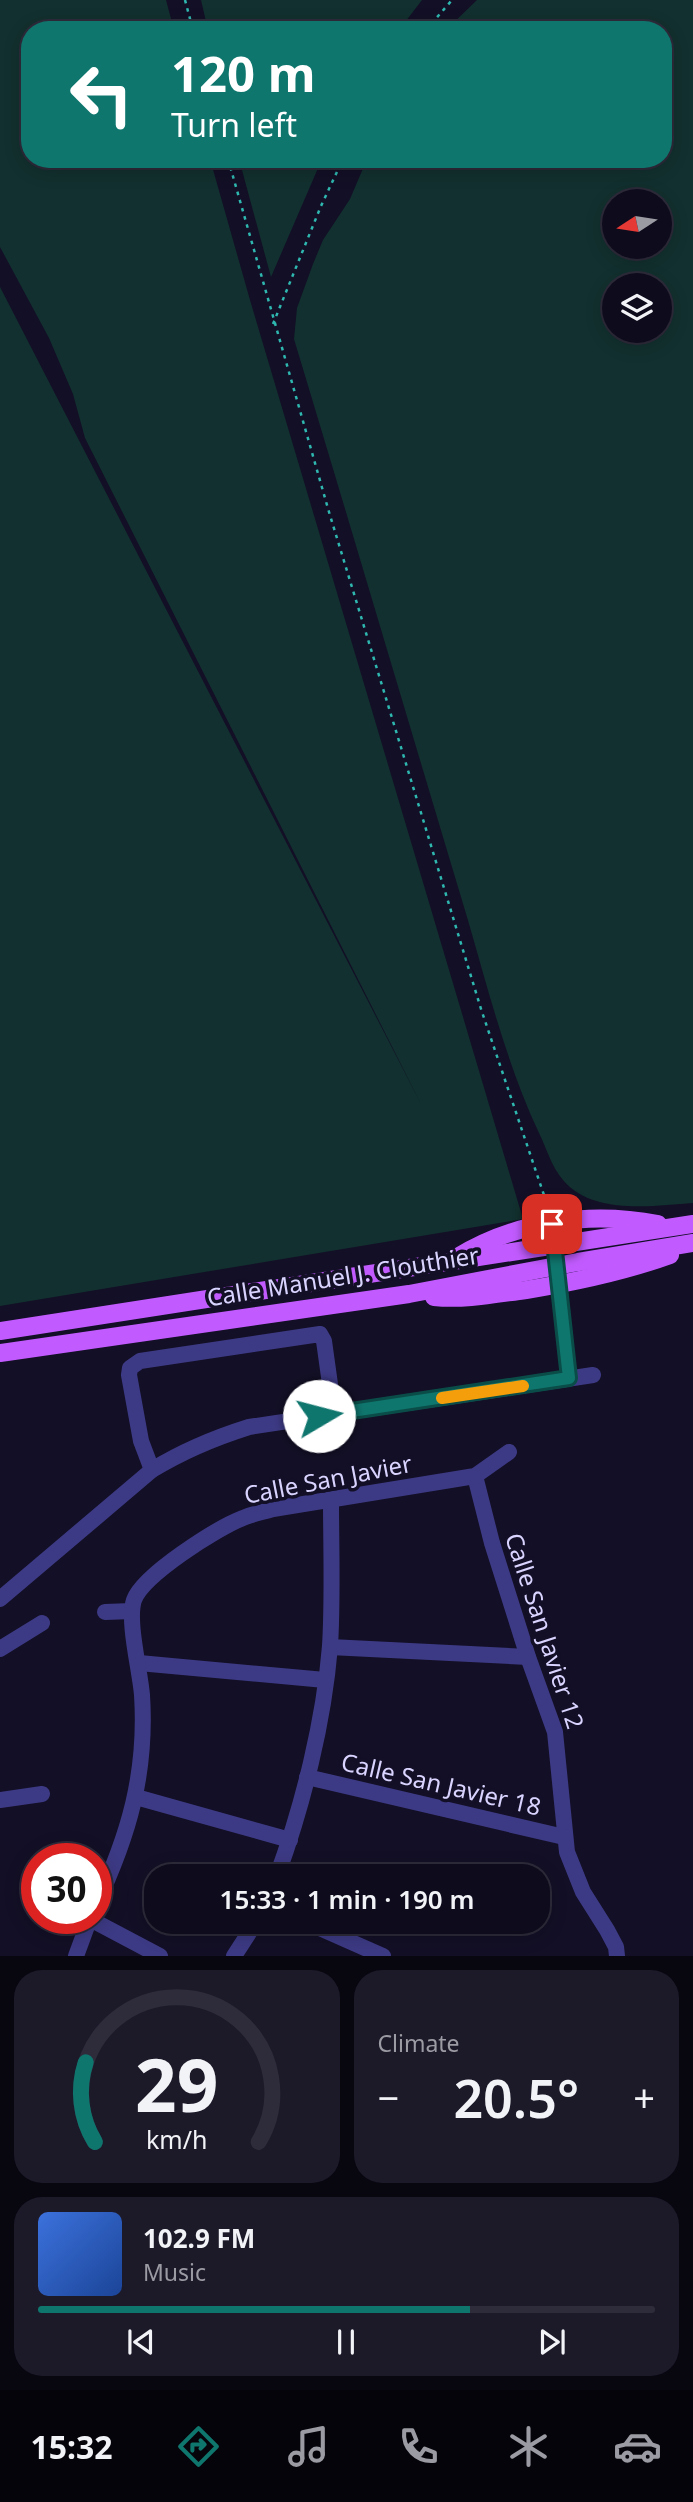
<!DOCTYPE html>
<meta charset="utf-8">
<style>
body{margin:0;font-family:"Noto Sans",sans-serif;background:#1c1929;color:#f1f3f6;height:100vh;display:flex;flex-direction:column;font-size:26px;white-space:nowrap}
*{box-sizing:border-box;margin:0}
p{font-size:23px;color:#9b9ba3}
.icon{flex:none;width:38px;height:38px;fill:none;stroke:currentColor;stroke-width:2;stroke-linecap:round;stroke-linejoin:round}
.map{position:relative;height:1956px;overflow:hidden}
.details{display:flex;flex-direction:column;gap:14px;padding:14px;background:#08060f;flex:1}
.details>*{flex:none}
.hud{position:absolute;left:21px;top:21px;width:651px;height:147px;border-radius:28px;box-shadow:0 4px 18px #0003,0 0 0 2px #2e2b3b;background:#0f766e;color:#fff;overflow:hidden}
.needle{width:46px;rotate:258deg}
.buttons{position:absolute;left:602px;top:189px;display:grid;gap:14px}
.buttons a{display:grid;place-items:center;width:70px;height:70px;border-radius:50%;background:#0e0b1c;box-shadow:0 4px 18px #0003,0 0 0 2px #2e2b3b;font-size:35px}
.speed{position:absolute;left:21px;top:1843px;display:flex;gap:14px;font-size:35px;font-weight:700;text-align:center}
.speed>*{display:grid;place-content:center;width:91px;height:91px;border-radius:50%;background:#0e0b1c;box-shadow:0 4px 18px #0003,0 0 0 2px #2e2b3b;line-height:1}
.speed .limit{border:10px solid #d22;background:#fff;color:#111}
.pin{position:absolute;display:grid;place-items:center;width:60px;height:60px;color:#fff;margin:-30px;border-radius:14px;box-shadow:0 4px 10px #0006}
.me{position:absolute;width:77px;margin:-38px;rotate:82deg;stroke-linejoin:round;filter:drop-shadow(0 0 5px #0008)}
.turn{display:flex;align-items:center;gap:24px;height:147px;padding:0 35px;font-size:32px}
.turn .icon{width:91px;height:91px;stroke-width:2.5}
.turn b{display:block;font-size:49px;line-height:60px}
.big{font-size:52px;font-weight:600;line-height:1.1}
.details .card{flex:1;display:flex;flex-direction:column;justify-content:center;gap:10px;min-width:0;padding:0 24px;border-radius:28px;background:#1c1929}
.details .dial{align-items:center;gap:0}
.dial svg{height:182px;overflow:visible;fill:none;stroke:#2e2b3b;stroke-width:7;stroke-linecap:round;text-anchor:middle}
.dial text{fill:#f1f3f6;stroke:none}
.song{display:flex;align-items:center;gap:21px}
.cover{width:84px;height:84px;border-radius:10px;background:linear-gradient(135deg,hsl(220 70% 55%),hsl(220 70% 35%))}
.played{height:7px;border-radius:4px;background:linear-gradient(90deg,#0f766e 70%,#2e2b3b 70%)}
.keys{display:flex;justify-content:space-around;direction:ltr}
.heat{display:flex;justify-content:space-between;align-items:center;font-size:38px;direction:ltr}
.details .tiles{flex:1;display:grid;gap:14px;grid-template-columns:1fr 1fr}
.card:last-child{grid-column:span 2}
.trip{position:absolute;left:144px;top:1864px;width:406px;height:70px;border-radius:28px;background:#0e0b1c;box-shadow:0 4px 18px #0003,0 0 0 2px #2e2b3b;font-weight:600;line-height:70px;text-align:center}
.dock{display:flex;height:112px;justify-content:space-around;align-items:center;background:#06040b;color:#9b9ba3}
.dock .icon{width:49px;height:49px}
.dock .current{color:#0f766e}
.dock b{font-size:32px;color:#f1f3f6}
.map>svg:first-child{display:block}
</style>
<div class="map">
<svg width="693" height="1956" viewBox="0 0 693 1956">
<rect width="100%" height="100%" fill="#130f26"/>
<g fill="#12302f" fill-rule="evenodd">
<polygon points="0,0 166,0 174,30 30,30 30,159 210,159 250,300 523,1219 0,1306 0,287 421,1104 85,438 73,394 49,338 0,247"/>
<polygon points="201,0 422,0 399,30 208,30"/>
<path d="M477 0H693V1203C652 1206 592 1215 563 1180 551 1166 547 1149 539 1133 507 1065 488 989 467 917 409 724 352 531 294 339L297 308 313 264 323 240 350 199 367 159H663V30H446ZM614 201H660V247H614ZM660 285V331H614V285Z"/>
<polygon points="239,159 322,159 271,277"/>
</g>
<g fill="none" stroke-linecap="round" stroke-linejoin="round">
<g stroke="#2fb8b0" stroke-width="2.5" stroke-dasharray="3.5 5" stroke-linecap="butt">
<polyline points="185,0 193,30"/>
<polyline points="426,30 452,0"/>
<polyline points="228,159 329,512 481,1009 548,1207"/>
<polyline points="273,324 321,206 343,159"/>
</g>
<g stroke="#3d3a85" stroke-width="16">
<polyline points="552,1224 569,1378"/>
<polyline points="152,1470 141,1441 129,1375 130,1368 140,1361 320,1334 324,1341 334,1413"/>
<polyline points="475,1476 492,1543 528,1657 555,1732 567,1852 583,1892 607,1930 616,1947 617,1956"/>
<path d="M0 1599 152 1470C183 1451 214 1438 249 1427L593 1375"/>
<polyline points="105,1612 132,1611"/>
<polyline points="330,1647 528,1657"/>
<polyline points="0,1649 42,1623"/>
<polyline points="139,1663 325,1680"/>
<polyline points="307,1777 564,1837"/>
<polyline points="136,1797 290,1840"/>
<polyline points="0,1800 42,1794"/>
<path d="M277 1876C303 1805 324 1721 330 1646 333 1597 331 1548 331 1500"/>
<path d="M96 1905C129 1835 147 1773 142 1695 140 1670 127 1621 134 1600 143 1575 217 1528 243 1518 252 1514 263 1512 273 1509L475 1476 509 1452"/>
<polyline points="90,1919 160,1956"/>
<polyline points="306,1922 383,1956"/>
<polyline points="76,1956 90,1918"/>
<polyline points="234,1956 256,1922"/>
</g>
<g stroke="#c25bff" stroke-width="18">
<path d="M456 1258C516 1221 589 1211 658 1224"/>
<path d="M434 1297C465 1300 495 1294 526 1290 575 1282 623 1272 670 1255"/>
<polyline points="0,1331 693,1224"/>
<polyline points="0,1353 409,1294 578,1262 693,1243"/>
</g>
</g>
<g fill="none" stroke-linecap="round" stroke-linejoin="round">
<g stroke="#0a4d48" stroke-width="18">
<polyline id="route" points="319,1416 569,1378 552,1224"/>
</g>
<use href="#route" stroke="#0f766e" stroke-width="12"/>
<polyline stroke="#f59e0b" stroke-width="12" points="442,1398 523,1386"/>
</g>
<g text-anchor="middle" stroke-width="7" stroke-linejoin="round" paint-order="stroke">
<g font-size="24" fill="#d9d4ff" stroke="#130f26">
<text transform="translate(343 1277) rotate(-9)" y="8">Calle Manuel J. Clouthier</text>
<text transform="translate(328 1480) rotate(-11)" y="8">Calle San Javier</text>
<text transform="translate(544 1631) rotate(72)" y="8">Calle San Javier 12</text>
<text transform="translate(441 1785) rotate(13)" y="8">Calle San Javier 18</text>
</g>
</g>
</svg>
<div class="buttons">
<a><svg class="needle" viewBox="-14 -14 28 28"><path d="M0-13l5 13h-10z" fill="#e53935"/><path d="M0 13l5-13h-10z" fill="#9b9ba3"/></svg></a>
<a><svg class="icon" aria-label="layers" viewBox="0 0 24 24"><path d="M12 4l9 5-9 5-9-5zM3 14l9 5 9-5"/></svg></a>
</div>
<div class="speed"><div class="limit">30</div></div>
<div class="pin" style="left:552px;top:1224px;background:#d93025"><svg class="icon" aria-label="arrive" viewBox="0 0 24 24"><path d="M6 21V4h12l-3 4 3 4H6"/></svg></div>
<svg class="me" style="left:319px;top:1416px" viewBox="-20 -20 40 40"><circle r="19" fill="#fff"/><path d="M0-13L10 11 0 6-10 11z" fill="#0f766e"/></svg>
<div class="trip">15:33 · 1 min · 190 m</div>
<div class="hud">
<div class="turn"><svg class="icon" aria-label="left" viewBox="0 0 24 24"><path d="M17 20v-9H6M10 6l-5 5 5 5"/></svg><div><b>120 m</b>Turn left</div></div>
</div>
</div>
<section class="details">
<div class="tiles">
<div class="card dial"><svg viewBox="0 0 100 80">
<path d="M14 69A42 42 0 1 1 86 69"/>
<path d="M14 69A42 42 0 0 1 10 34" stroke="#0f766e"/>
<text x="50" y="56" font-size="32" font-weight="700">29</text>
<text x="50" y="72" font-size="11">km/h</text>
</svg></div>
<div class="card"><p>Climate</p>
<div class="heat"><a>−</a><b class="big">20.5°</b><a>+</a></div>
</div>
<div class="card">
<div class="song"><i class="cover"></i><div><b>102.9 FM</b><p>Music</p></div></div>
<div class="played"></div>
<div class="keys"><svg class="icon" aria-label="previous" viewBox="0 0 24 24"><path d="M18 5L8 12l10 7zM5 5v14"/></svg><svg class="icon" aria-label="pause" viewBox="0 0 24 24"><path d="M8 5v14M16 5v14"/></svg><svg class="icon" aria-label="next" viewBox="0 0 24 24"><path d="M6 5l10 7-10 7zM19 5v14"/></svg></div>
</div>
</div>
</section>
<nav class="dock">
<b>15:32</b>
<svg class="icon current" aria-label="directions" viewBox="0 0 24 24"><path d="M12 3l9 9-9 9-9-9zM9 14v-3h6M13 9l2 2-2 2"/></svg>
<svg class="icon" aria-label="music" viewBox="0 0 24 24"><path d="M9 18V5l10-2v13"/><circle cx="6" cy="18" r="3"/><circle cx="16" cy="16" r="3"/></svg>
<svg class="icon" aria-label="phone" viewBox="0 0 24 24"><path d="M5 4h4l2 5-3 2q2 4 5 5l2-3 5 2v4C11 20 4 13 5 4z"/></svg>
<svg class="icon" aria-label="climate" viewBox="0 0 24 24"><path d="M12 3v18M4 7l16 10M4 17L20 7"/></svg>
<svg class="icon" aria-label="car" viewBox="0 0 24 24"><path d="M5 17H2v-5l4-1 3-4h7l3 4 3 1v5h-3M9 17h6M6 11h13"/><circle cx="7" cy="17" r="2"/><circle cx="17" cy="17" r="2"/></svg>
</nav>
